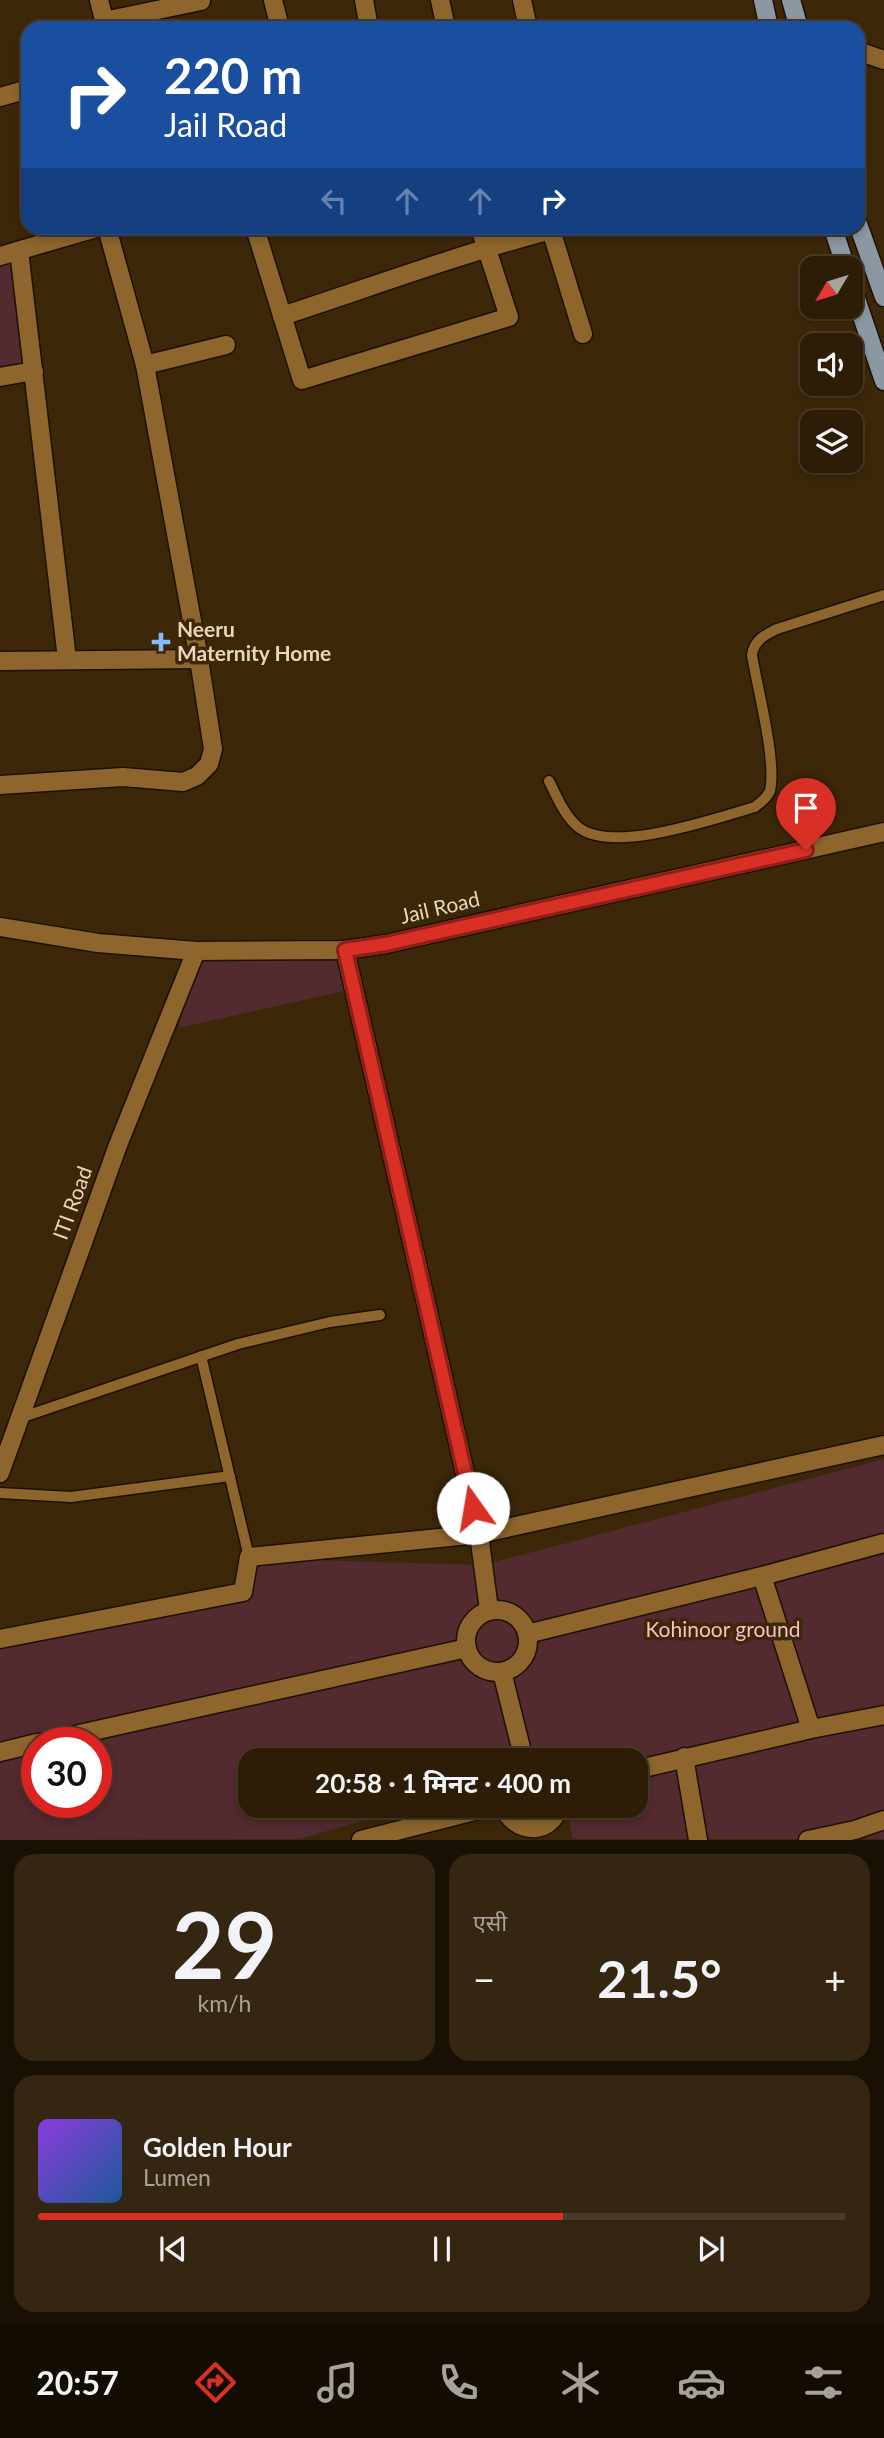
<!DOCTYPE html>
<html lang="hi">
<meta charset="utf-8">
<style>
body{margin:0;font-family:Lato,"Noto Sans Devanagari",sans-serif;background:#352611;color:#f1f3f6;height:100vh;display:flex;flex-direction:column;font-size:26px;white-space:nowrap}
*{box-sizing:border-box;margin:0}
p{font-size:23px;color:#a7a29b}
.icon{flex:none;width:38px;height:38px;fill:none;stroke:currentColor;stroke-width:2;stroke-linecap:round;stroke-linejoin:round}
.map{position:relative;height:1840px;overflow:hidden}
.panel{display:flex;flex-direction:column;gap:14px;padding:14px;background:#191004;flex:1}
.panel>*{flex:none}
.guide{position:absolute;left:21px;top:21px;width:844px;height:214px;border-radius:21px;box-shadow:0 4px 10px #0003,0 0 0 2px #483b28;background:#1a4fa0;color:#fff;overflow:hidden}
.needle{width:46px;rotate:232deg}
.controls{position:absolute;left:800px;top:256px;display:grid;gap:14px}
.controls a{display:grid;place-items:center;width:63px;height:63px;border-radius:14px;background:#2d1d07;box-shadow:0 4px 10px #0003,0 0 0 2px #483b28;font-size:35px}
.speed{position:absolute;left:21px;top:1727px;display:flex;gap:14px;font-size:35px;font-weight:700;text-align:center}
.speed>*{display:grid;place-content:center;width:91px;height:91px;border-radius:50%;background:#2d1d07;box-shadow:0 4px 10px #0003,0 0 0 2px #483b28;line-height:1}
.speed .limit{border:10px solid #d22;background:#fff;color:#111}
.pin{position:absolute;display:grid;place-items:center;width:60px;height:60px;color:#fff;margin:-72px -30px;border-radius:50% 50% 50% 0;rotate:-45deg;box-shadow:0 0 7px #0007}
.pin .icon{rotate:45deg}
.me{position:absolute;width:77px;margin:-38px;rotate:347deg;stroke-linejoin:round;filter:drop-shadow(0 0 5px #0008)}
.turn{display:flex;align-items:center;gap:24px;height:147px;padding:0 28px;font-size:32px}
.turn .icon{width:91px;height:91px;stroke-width:2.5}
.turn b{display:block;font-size:49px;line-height:60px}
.lanes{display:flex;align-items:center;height:66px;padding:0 28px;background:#0003;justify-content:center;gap:35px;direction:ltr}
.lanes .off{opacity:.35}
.big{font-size:52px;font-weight:700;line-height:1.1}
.panel .card{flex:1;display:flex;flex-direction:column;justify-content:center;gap:10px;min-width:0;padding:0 24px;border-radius:21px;background:#352611}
.panel .dial{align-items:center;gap:0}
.dial b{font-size:91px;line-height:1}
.song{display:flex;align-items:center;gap:21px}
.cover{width:84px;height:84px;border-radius:10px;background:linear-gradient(135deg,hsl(270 70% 55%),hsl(210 70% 35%))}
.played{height:7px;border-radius:4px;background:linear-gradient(90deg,#d93025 65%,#483b28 65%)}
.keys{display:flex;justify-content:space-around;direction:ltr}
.heat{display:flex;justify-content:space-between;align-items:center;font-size:38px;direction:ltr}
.panel .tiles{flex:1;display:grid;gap:14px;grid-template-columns:1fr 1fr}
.card:last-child{grid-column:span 2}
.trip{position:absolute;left:238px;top:1748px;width:410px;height:70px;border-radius:21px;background:#2d1d07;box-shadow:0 4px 10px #0003,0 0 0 2px #483b28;font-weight:700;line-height:70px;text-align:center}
.tab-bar{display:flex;height:112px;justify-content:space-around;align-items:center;background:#120c03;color:#a7a29b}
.tab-bar .icon{width:49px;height:49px}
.tab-bar .selected{color:#d93025}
.tab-bar b{font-size:32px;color:#f1f3f6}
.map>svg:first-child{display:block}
</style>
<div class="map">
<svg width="884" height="1840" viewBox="0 0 884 1840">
<rect width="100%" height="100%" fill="#3c2709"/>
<g fill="#522a2f" fill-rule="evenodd">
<polygon points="13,257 28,367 0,372 0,261"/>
<polygon points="344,958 353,989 178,1028 198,961"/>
<path d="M884 1459V1839H572L568 1806H635V1760H250V1806H412L300 1839 0 1840V1639L244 1593 249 1558 483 1565ZM37 1743H96V1802H37Z"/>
</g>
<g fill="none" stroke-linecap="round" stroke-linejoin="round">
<g stroke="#1e1102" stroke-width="13">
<g id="lane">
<path d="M549 781C557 797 564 815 578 827 612 855 716 818 755 807 761 802 767 798 770 791 777 761 757 687 752 655 754 640 765 635 777 629L884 595"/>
<polyline points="201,1356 249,1557"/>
<polyline points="20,1418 238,1344 330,1322 380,1315"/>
<polyline points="0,1493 71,1497 230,1476"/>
</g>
</g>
<g stroke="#1e1102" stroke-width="21">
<g id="street">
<polyline points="99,0 106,28"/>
<polyline points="273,0 280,28"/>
<polyline points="364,0 369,28"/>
<polyline points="440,0 446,28"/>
<polyline points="522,0 528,28"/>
<polyline points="104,21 201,1"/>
<polyline points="858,51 884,60"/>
<polyline points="0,97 28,89"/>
<polyline points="255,228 302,380 509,317 480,228"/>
<polyline points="557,228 551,230 583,334"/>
<polyline points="19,251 67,659"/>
<polyline points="0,256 96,228"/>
<path d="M282 316C371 287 460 254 551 230"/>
<polyline points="145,365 226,345"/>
<polyline points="0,377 34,371"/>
<polyline points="0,661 199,659"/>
<polyline points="0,785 123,777 183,782 197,776 209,764 213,749 199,659 145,365 107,228"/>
<polyline points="0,1473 118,1145 196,951"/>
<circle cx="497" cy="1641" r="31"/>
<polyline points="489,1610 479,1534 884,1445"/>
<polyline points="527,1634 762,1576"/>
<polyline points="0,1639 243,1592 249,1557 479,1534 345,950"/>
<polyline points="502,1672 524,1760"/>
<polyline points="811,1729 762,1576 884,1543"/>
<polyline points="39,1743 467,1648"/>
<polyline points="0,1752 37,1743"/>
<polyline points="684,1757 698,1840"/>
<polyline points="635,1770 811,1729 884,1715"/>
<path d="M503 1806C514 1834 551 1837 559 1806"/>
<polyline points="361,1840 494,1806"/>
<polyline points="808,1840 855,1830 884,1820"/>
</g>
</g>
<g stroke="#1e1102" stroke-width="21">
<polyline id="secondary" points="0,927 98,943 196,951 345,950 386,944 884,832"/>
</g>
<g stroke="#1e1102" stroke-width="21">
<g id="primary">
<polyline points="763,0 769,28"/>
<polyline points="791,0 799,28"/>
<polyline points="858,224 884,297"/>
<polyline points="833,228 846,268"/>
<polyline points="850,281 884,381"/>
</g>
</g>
<use href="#lane" stroke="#8d652d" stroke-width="10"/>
<use href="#street" stroke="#8d652d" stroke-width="18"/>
<use href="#secondary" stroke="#8d652d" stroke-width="18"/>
<use href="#primary" stroke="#8b97a2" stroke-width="18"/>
</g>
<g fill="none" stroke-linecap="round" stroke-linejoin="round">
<g stroke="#8d1f18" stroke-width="18">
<polyline id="route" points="473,1508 345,950 386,944 806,850"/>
</g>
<use href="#route" stroke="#d93025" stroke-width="12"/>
</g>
<path fill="#85bbfb" stroke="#3c2709" stroke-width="2.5" d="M157.5 631.5h7v7h7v7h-7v7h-7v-7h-7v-7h7z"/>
<g text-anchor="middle" stroke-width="7" stroke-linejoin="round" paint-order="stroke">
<g font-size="21" font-weight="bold" fill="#ecd6ba" stroke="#3c2709" text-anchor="start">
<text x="177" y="637">Neeru<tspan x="177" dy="24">Maternity Home</tspan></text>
</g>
<g font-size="21" fill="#ecd6ba" stroke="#3c2709">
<text transform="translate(440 908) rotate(-13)" y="7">Jail Road</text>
<text transform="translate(73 1203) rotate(-70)" y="7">ITI Road</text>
</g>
<g font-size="21" fill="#fbbec4" stroke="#3c2709">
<text x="723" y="1637">Kohinoor ground</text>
</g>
</g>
</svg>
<div class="controls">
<a><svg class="needle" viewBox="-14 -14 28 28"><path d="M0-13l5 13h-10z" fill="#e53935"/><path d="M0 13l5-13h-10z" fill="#a7a29b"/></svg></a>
<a><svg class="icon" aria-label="sound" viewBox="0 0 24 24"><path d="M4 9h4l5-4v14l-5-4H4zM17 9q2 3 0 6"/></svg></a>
<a><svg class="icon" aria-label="layers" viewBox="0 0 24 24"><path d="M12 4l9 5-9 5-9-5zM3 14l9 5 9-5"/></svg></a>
</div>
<div class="speed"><div class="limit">30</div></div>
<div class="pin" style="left:806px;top:850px;background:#d93025"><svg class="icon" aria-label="arrive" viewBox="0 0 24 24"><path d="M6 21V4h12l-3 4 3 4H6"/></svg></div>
<svg class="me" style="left:473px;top:1508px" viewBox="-20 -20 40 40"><circle r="19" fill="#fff"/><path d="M0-13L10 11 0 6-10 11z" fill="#d93025"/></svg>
<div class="trip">20:58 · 1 मिनट · 400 m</div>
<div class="guide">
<div class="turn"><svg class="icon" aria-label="right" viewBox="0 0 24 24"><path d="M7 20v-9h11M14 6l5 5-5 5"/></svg><div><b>220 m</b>Jail Road</div></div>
<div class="lanes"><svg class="icon off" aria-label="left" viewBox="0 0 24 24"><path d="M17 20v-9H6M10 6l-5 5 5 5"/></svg><svg class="icon off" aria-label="ahead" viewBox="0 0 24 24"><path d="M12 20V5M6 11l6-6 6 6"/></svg><svg class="icon off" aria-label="ahead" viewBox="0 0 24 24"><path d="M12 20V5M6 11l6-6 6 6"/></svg><svg class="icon" aria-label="right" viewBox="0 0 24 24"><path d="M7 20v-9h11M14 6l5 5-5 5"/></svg></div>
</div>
</div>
<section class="panel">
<div class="tiles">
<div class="card dial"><b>29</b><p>km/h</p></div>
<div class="card"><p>एसी</p>
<div class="heat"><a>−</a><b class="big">21.5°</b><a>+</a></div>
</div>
<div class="card">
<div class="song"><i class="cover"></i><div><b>Golden Hour</b><p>Lumen</p></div></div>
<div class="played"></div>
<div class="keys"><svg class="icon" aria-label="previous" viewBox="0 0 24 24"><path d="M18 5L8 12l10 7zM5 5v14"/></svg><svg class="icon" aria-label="pause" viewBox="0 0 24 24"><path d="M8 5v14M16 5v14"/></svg><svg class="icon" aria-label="next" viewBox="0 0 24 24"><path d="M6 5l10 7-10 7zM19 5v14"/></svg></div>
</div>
</div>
</section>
<nav class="tab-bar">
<b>20:57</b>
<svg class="icon selected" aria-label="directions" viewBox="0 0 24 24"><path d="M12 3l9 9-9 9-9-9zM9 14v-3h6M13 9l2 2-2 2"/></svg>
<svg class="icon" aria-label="music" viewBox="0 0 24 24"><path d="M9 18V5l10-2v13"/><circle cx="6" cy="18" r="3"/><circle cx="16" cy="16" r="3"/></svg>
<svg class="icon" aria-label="phone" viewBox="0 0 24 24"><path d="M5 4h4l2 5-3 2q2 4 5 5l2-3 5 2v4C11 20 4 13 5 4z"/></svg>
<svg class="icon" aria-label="climate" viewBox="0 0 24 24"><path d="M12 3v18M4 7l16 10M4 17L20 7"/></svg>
<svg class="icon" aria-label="car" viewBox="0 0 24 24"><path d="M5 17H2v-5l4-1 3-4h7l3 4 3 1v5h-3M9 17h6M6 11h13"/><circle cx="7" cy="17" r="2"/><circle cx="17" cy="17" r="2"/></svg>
<svg class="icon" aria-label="filters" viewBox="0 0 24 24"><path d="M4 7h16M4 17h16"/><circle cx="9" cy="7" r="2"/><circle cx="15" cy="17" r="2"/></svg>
</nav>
